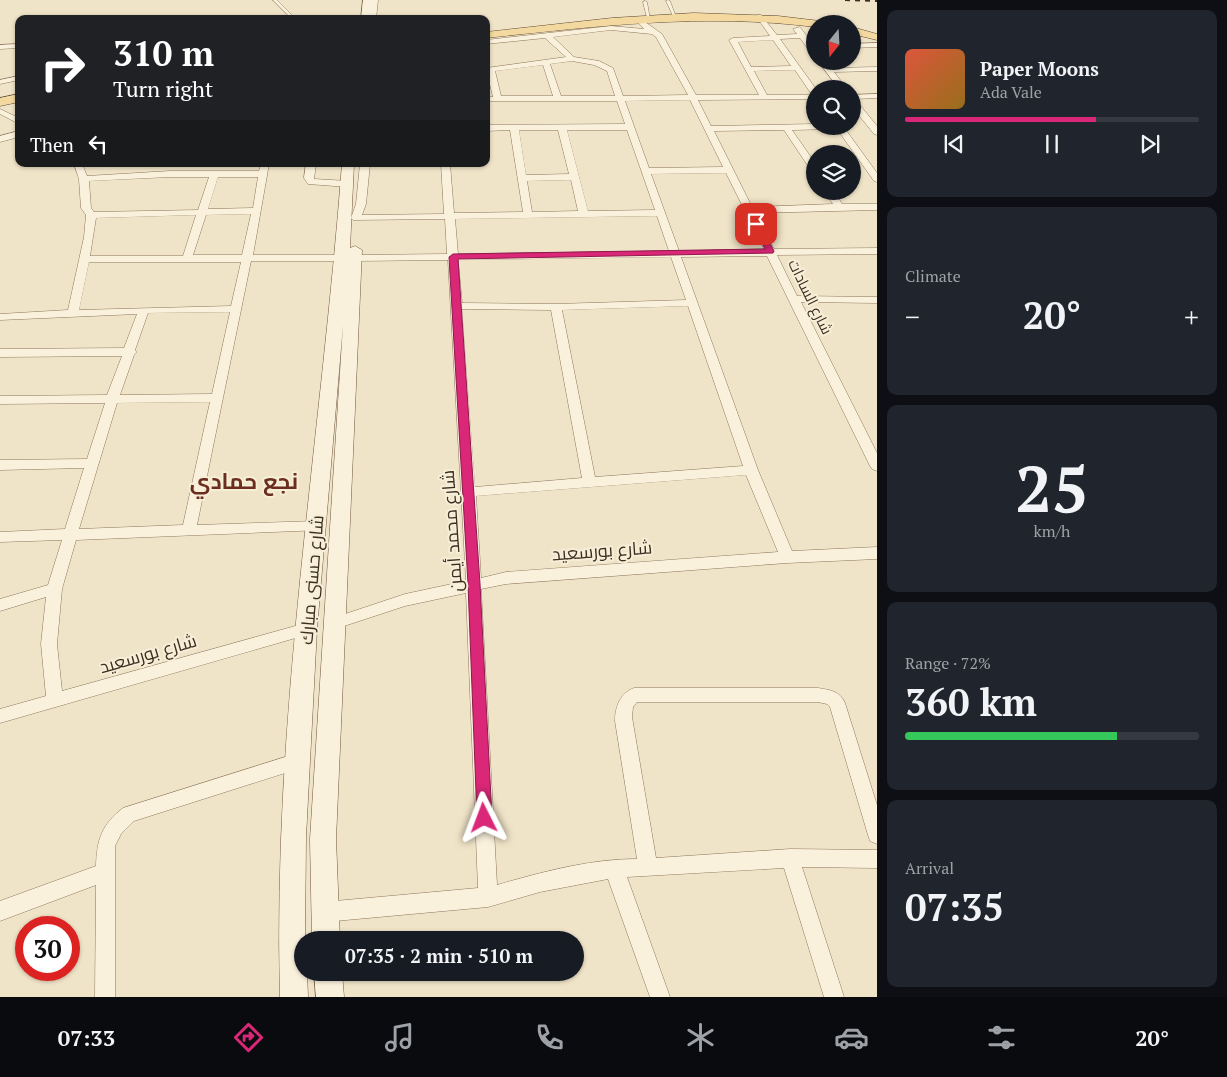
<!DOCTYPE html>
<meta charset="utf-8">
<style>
body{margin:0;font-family:"PT Serif",Cairo,serif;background:#20242c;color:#f1f3f6;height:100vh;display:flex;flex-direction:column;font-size:19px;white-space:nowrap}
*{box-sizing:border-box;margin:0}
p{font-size:16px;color:#9ea1a6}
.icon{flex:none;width:28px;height:28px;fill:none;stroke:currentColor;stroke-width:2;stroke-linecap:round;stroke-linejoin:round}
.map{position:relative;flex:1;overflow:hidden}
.drawer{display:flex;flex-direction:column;gap:10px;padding:10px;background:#0d0f14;width:350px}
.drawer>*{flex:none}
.guide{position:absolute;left:15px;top:15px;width:475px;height:152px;border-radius:10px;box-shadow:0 1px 4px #0004;background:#202124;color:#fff;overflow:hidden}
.needle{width:32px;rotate:198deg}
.controls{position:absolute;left:806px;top:15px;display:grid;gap:10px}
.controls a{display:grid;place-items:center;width:55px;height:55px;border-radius:50%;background:#171b24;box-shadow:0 1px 4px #0004;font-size:25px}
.speed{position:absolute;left:15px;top:916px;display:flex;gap:10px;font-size:25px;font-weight:700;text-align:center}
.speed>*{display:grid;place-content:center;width:65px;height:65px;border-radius:50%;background:#171b24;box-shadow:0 1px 4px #0004;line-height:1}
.speed .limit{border:8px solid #d22;background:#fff;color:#111}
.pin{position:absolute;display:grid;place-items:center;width:42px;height:42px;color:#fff;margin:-21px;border-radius:10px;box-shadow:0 2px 8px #0006}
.me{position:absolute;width:55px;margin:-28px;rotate:357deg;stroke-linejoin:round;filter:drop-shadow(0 0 4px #0008)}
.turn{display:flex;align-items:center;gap:18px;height:105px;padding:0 15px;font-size:22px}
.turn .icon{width:65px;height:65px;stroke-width:2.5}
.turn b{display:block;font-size:35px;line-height:42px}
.then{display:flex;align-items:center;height:48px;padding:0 15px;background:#0003;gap:10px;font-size:19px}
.big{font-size:38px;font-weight:700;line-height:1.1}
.drawer .tile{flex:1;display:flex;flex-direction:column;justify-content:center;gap:8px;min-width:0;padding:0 18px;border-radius:10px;background:#20242c}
.drawer .dial{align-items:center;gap:0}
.dial b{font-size:65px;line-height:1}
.song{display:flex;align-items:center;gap:15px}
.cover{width:60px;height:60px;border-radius:8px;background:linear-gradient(135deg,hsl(10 70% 55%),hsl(40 70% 35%))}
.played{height:5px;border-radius:2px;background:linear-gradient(90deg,#db2777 65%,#363941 65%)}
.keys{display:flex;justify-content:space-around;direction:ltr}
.heat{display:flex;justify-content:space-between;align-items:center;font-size:28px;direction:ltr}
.charge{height:8px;border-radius:4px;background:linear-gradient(90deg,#34c759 72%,#363941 0)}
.trip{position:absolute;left:294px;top:931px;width:290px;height:50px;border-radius:25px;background:#171b24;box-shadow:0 1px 4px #0004;font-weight:700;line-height:50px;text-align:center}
.tabs{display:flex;height:80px;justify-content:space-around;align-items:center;background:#090b0e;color:#9ea1a6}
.tabs .icon{width:35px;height:35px}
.tabs .current{color:#db2777}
.tabs b{font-size:22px;color:#f1f3f6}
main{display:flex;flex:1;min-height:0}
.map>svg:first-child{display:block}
</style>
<main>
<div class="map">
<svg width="877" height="997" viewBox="0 0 877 997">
<rect width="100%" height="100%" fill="#f0e4c8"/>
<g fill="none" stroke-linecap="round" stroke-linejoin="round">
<g stroke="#8d765c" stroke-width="1">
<g id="lane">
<polygon points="273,0 277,0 296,19 292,19"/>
<polygon points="668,0 670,1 676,17 673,16 666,1"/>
<polygon points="645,1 647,2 650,19 647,18 643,2"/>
</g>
</g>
<g stroke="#8d765c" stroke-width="1">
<g id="street">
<polygon points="372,0 378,0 376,19 369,19"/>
<path d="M757 15H761L777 35 797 34 793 29 800 27 815 47V54H812L800 38 780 39 816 89 815 99 698 100 711 126 815 124V126H843L877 173V182L874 181 837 129 792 130 815 163V173L812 172 784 130 714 131 752 207 833 204 824 191H834L842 204H877V210L755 213 774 249 877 248V254L777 255 797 296 877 297V303L801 302 877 453V471L872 469 870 466 767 256 681 257 758 470 792 551 877 547V559L787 563 506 584 481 589 497 885C542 872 590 859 637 859L615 721C615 707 620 693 634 688H818C830 690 840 691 845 703L877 805V844L870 841 868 835 830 707 827 704 818 702H637L633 707 632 717 656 858 790 849 877 850V868L802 867 844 997H824L784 868 627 877 670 997H650L608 879 540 892 488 907 324 922 317 919 314 912 317 905 324 902 478 888 466 593 405 606 335 629 330 627 327 623 330 619 405 594 466 581 448 260 355 261 350 258 355 255 447 254 445 219 353 220 351 218 356 204 360 164H370L366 204 362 215 444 214 441 164H450L454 213 523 212 510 130 486 131V125L625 124 617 101H486V97H493L486 68 566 57 545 38 486 44V40L611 26 644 29 635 19 638 17 662 34 696 95H759L729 40 733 38 770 36 756 16ZM611 30 652 34 656 37 688 95 623 96 613 68 599 61 574 57 553 37ZM773 40 791 66 751 67 738 42ZM572 61 594 65 607 71 615 96H561L550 64ZM543 65 553 96H501L495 71ZM795 70 812 95H767L754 71ZM690 100 723 167 649 168 625 101ZM519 130H558L569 174 526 175ZM567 130H627L655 210 588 211ZM726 173 764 249 679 251 651 174ZM571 180 578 211 532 212 527 181ZM657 216 669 251 458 254 455 219ZM671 257 686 300 556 304 462 303 458 260ZM688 306 743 466 595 477 562 310ZM462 309 551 310 582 478 475 487ZM746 475 778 552 506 572 481 578 476 496Z"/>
<polygon points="877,43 877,47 852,48 852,44"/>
<polygon points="19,44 19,48 0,49 0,45"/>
<polygon points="818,61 826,61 831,68 877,67 877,71 834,72 847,89 839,89"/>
<polygon points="19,76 19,80 0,84 0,80"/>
<polygon points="877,94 877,98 855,99 877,126 877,135 874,134 852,107 852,95"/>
<polygon points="0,109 19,118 19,124 0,114"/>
<polygon points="19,131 19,137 0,142 0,136"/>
<path d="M74 164H82L87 176 170 171H259L261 164H269L253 255H342L347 258 342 261H251L197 525 317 521 322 522 324 526 322 530 76 540 62 589 57 644 62 691 306 623 312 625 314 629 312 633 306 635 0 723V709L46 696 41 644 46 597 0 611V599L48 585 62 540 0 542V532L65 529 84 468 0 470V460L87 459 105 403 0 404V396L107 395 122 356 0 357V349L124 348 137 314 0 320V314L68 310 84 237 86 215 81 208 79 179ZM170 177H209L198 210 94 212 91 208 89 181ZM218 177H258L253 208 208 209ZM251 214 242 255H193L206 215ZM196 215 183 256H90L96 218ZM89 262H241L231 306 79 310ZM230 312 212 394 120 395 134 355 137 352 135 350 148 313ZM210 402 183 525 79 529 117 403Z"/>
<polygon points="306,164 316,164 314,179 348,181 353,184 348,187 308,184 304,178"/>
<path d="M298 753 304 755 307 761 304 767 134 821 121 834 115 846V997H95L96 885 0 921V901L96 866C97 840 101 825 123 808Z"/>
</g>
</g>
<g stroke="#6f573f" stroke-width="1">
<g id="secondary">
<polygon points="363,0 373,0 371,19 361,19"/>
<path d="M342 164H354L350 248 355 246 362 250 336 839 340 940H312L310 839 343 325 317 629 306 837 305 940H302V972H307L308 997H280C272 718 321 441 342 164Z"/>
<polygon points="314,972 342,972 344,997 316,997"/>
</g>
</g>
<g stroke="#5b4430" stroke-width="1">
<g id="primary">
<path d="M694 13 778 16 820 21 825 24H815V27C705 13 596 26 486 38V32L612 18Z"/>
<polygon points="852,27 877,34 877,40 852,34"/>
<polygon points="19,94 19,102 0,106 0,98"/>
</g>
</g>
<use href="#lane" fill="#faf1dc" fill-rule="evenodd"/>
<use href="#street" fill="#faf1dc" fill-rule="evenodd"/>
<use href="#secondary" fill="#faf1dc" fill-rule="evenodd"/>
<use href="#primary" fill="#f3d9a0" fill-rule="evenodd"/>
<polyline stroke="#3d2e20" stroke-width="2" stroke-dasharray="5 5" stroke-linecap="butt" points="845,0 877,1"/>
</g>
<polygon fill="#db2777" stroke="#8e194d" points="753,222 760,224 774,251 773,253 458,259 480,584 492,818 490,823 484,825 479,823 477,818 468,584 449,257 453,254 765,249 752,224"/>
<g text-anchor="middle" stroke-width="4" stroke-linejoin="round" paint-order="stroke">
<g font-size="15" fill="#3d2e20" stroke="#f7eed8">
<text transform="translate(810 297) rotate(64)" y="5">شارع السادات</text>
</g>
<g font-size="18" fill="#3d2e20" stroke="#f7eed8">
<text transform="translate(452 531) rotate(-94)" y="6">شارع محمد أيمن</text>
<text transform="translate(602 551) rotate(-4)" y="6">شارع بورسعيد</text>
<text transform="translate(312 580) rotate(-85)" y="6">شارع حسنى مبارك</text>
<text transform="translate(148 654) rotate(-16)" y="6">شارع بورسعيد</text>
</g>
<g font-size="22" font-weight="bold" fill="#6b2e1e" stroke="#f7eed8">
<text x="244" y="489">نجع حمادي</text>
</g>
</g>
</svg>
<div class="controls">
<a><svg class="needle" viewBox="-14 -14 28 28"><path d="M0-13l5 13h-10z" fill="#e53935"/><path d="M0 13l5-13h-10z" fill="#9ea1a6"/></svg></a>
<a><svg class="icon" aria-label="search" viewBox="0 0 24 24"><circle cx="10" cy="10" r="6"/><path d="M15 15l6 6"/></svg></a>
<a><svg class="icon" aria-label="layers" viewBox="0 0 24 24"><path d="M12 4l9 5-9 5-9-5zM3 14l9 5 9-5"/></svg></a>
</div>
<div class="speed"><div class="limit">30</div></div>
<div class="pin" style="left:756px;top:224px;background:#d93025"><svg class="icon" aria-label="arrive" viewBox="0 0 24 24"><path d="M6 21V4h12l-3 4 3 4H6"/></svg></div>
<svg class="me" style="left:484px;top:818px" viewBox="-20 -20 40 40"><path d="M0-17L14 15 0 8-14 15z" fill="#db2777" stroke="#fff" stroke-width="4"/></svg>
<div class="trip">07:35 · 2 min · 510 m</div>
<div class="guide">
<div class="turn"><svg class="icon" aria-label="right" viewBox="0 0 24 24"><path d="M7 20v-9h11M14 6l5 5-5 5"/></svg><div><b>310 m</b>Turn right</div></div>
<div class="then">Then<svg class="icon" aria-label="left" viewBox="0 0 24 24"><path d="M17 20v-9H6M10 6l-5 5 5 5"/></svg></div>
</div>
</div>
<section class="drawer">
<div class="tile">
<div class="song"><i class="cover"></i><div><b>Paper Moons</b><p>Ada Vale</p></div></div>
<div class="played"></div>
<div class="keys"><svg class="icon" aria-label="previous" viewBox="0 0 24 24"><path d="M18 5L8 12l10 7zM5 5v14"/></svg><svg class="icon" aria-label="pause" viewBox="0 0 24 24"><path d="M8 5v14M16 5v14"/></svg><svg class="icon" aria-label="next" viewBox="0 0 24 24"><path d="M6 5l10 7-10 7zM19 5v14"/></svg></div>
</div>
<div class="tile"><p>Climate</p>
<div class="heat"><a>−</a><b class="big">20°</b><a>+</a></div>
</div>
<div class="tile dial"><b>25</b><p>km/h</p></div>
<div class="tile"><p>Range · 72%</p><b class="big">360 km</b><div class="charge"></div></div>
<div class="tile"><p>Arrival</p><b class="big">07:35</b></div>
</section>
</main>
<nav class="tabs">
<b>07:33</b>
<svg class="icon current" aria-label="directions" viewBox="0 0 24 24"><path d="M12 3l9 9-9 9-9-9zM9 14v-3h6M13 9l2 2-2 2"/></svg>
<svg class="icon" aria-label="music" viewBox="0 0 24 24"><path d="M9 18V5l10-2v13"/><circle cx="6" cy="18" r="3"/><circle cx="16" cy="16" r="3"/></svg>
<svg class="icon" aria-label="phone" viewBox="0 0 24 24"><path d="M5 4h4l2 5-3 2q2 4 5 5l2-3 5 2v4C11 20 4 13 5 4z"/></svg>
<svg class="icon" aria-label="climate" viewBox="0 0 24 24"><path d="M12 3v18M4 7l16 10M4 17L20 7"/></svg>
<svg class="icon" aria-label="car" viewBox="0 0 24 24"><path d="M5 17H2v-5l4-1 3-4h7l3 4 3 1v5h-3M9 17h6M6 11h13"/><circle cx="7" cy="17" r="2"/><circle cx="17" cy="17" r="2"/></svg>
<svg class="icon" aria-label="filters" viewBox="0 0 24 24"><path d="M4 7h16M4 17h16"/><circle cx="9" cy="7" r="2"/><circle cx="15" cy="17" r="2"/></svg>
<b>20°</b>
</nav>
